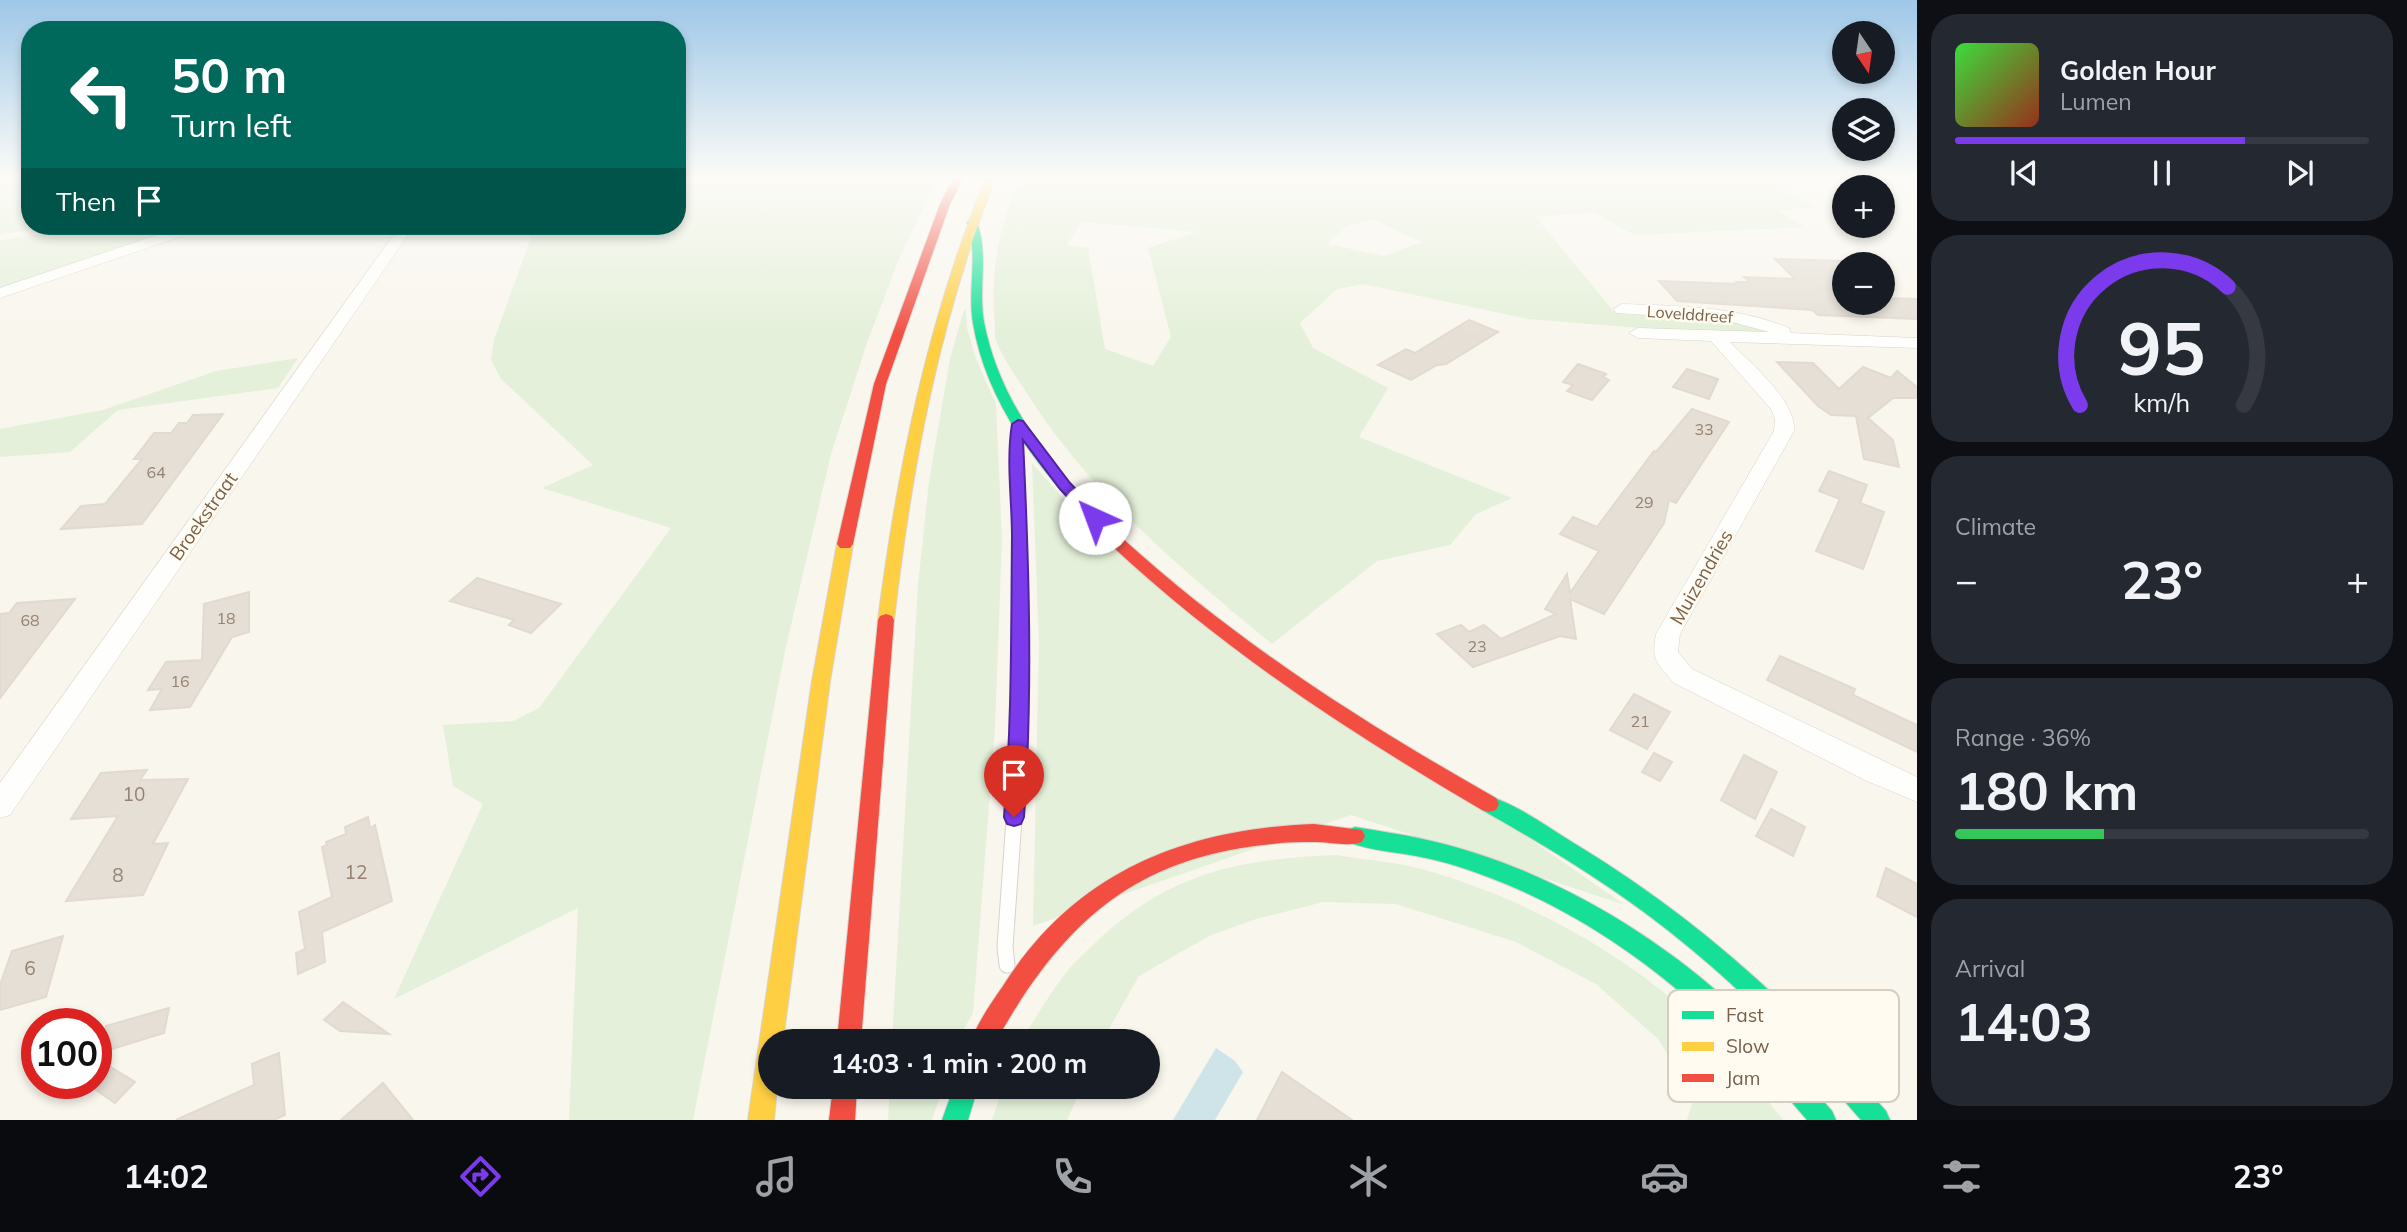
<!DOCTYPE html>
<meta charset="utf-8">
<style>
body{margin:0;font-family:Mulish,sans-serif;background:#242831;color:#f1f3f6;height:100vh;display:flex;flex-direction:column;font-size:26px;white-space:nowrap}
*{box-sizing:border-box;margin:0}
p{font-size:23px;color:#9ea1a6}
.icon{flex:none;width:38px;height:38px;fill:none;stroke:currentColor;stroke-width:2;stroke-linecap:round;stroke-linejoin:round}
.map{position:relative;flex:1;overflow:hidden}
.sheet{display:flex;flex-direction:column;gap:14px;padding:14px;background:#0d0f14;width:490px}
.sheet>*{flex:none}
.banner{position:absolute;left:21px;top:21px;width:665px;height:214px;border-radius:28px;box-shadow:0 4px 10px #0003;background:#00695c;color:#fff;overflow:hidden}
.needle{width:46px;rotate:167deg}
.buttons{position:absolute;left:1832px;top:21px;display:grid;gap:14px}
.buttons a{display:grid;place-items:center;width:63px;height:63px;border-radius:50%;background:#171b24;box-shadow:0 4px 10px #0003;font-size:35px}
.speed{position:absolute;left:21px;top:1008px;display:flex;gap:14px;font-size:35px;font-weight:700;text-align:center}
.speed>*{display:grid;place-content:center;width:91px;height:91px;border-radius:50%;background:#171b24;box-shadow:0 4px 10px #0003;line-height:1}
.speed .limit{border:10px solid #d22;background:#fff;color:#111}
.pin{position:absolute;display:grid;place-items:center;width:60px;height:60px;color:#fff;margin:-72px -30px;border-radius:50% 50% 50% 0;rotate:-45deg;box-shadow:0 0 7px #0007}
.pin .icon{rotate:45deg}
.me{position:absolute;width:77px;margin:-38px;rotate:317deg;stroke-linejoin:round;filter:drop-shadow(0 0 5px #0008)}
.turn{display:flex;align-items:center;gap:24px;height:147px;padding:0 35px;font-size:32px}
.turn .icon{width:91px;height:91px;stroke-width:2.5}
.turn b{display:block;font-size:49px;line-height:60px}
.then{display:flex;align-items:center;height:66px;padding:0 35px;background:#0003;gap:14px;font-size:26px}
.big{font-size:52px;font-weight:700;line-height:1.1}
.sheet .widget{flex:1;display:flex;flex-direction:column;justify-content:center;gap:10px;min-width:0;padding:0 24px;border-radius:28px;background:#242831}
.sheet .dial{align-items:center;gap:0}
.dial svg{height:182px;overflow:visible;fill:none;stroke:#363941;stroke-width:7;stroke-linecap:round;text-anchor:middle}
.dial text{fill:#f1f3f6;stroke:none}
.song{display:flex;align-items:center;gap:21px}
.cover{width:84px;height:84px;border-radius:10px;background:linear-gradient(135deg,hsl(120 70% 55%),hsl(10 70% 35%))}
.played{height:7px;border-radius:4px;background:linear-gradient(90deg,#7c3aed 70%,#363941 70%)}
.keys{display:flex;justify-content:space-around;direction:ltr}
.heat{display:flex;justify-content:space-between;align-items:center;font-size:38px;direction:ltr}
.charge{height:10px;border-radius:5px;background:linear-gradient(90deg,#34c759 36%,#363941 0)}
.trip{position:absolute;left:758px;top:1029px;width:402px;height:70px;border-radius:35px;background:#171b24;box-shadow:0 4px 10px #0003;font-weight:700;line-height:70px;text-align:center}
.dock{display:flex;height:112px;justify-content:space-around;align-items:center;background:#090b0e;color:#9ea1a6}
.dock .icon{width:49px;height:49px}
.dock .on{color:#7c3aed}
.dock b{font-size:32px;color:#f1f3f6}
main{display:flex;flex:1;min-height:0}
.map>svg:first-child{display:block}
</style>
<main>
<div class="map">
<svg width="1917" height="1120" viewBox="0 0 1917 1120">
<rect width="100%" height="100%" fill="#f9f6ee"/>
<g fill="#e4f0d9" fill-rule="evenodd">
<polygon points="0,179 30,179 30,226 68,226 0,234"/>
<polygon points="677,179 937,179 899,259 868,340 831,454 785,651 693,1120 569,1120 578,908 394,999 483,804 453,786 443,725 513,721 539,708 671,528 542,488 593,465 501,379 491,360 494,340 535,226 677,226"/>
<path d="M1019 179H1775L1790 184 1794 190 1781 191 1816 206 1778 211 1805 227 1634 235 1593 212 1536 217 1615 313 1730 317 1774 333 1640 328 1528 319 1363 284 1337 289 1300 323 1313 348 1388 388 1359 437 1512 498 1476 514 1450 545 1377 561 1272 644C1182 570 1091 494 1028 395 1017 378 1003 359 996 340 994 332 995 322 994 313 991 266 1001 223 1019 179ZM1372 219 1421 242H1422L1384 256 1327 244 1347 226ZM1081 222 1196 232 1148 248 1171 337 1153 366 1105 349 1088 248 1067 245Z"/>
<polygon points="102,226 190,226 0,290 0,240"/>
<polygon points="964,310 966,310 967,328 976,359 996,404 1002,539 995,727 973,1013 957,1041 892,1041 918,584 929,482 950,359"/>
<polygon points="298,358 278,388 118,410 70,452 0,457 0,429 103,410 216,371"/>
<polygon points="1032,463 1100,540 1625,905 1351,815 1033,926 1039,643"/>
<path d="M1336 855C1365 860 1397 862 1425 870 1538 902 1650 967 1729 1053 1748 1074 1765 1098 1783 1120H1687L1694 1097 1658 1039 1596 984 1516 942 1396 904 1323 902 1253 920 1209 936 1139 976 1102 1041H1021C1035 1019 1049 995 1065 974 1073 963 1085 953 1095 943 1168 873 1238 859 1336 855Z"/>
<polygon points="890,1087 943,1087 932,1120 888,1120"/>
<polygon points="1003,1087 1082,1087 1067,1120 992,1120"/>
</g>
<polygon fill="#cfe4e9" points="1216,1048 1235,1061 1243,1072 1215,1120 1173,1120"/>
<g fill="#e5dfd5" stroke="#e2dad0" stroke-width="2">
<polygon points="1775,259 1845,261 1849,264 1844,264 1844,303 1883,303 1883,292 1890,298 1917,299 1917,319 1818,315 1812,310 1677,301 1659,281 1740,284 1737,282 1750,282 1744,277 1795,279"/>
<polygon points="1469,320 1498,332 1446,364 1437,365 1411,380 1378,365 1406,349 1415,353"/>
<polygon points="1777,362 1813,363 1839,389 1863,367 1891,378 1897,371 1917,387 1917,398 1893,398 1868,418 1893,440 1899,467 1864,459 1856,416 1831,415 1818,406"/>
<polygon points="1578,364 1606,374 1603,377 1609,380 1592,400 1567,391 1573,385 1563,382"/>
<polygon points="1687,369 1718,379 1709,399 1673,387"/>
<polygon points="1692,409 1729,422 1676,503 1669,500 1664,523 1604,614 1570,599 1576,639 1560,636 1473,667 1437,634 1461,625 1469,632 1484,625 1501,639 1556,614 1545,609 1567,574 1570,593 1599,551 1560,534 1573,517 1597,527 1654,451 1656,452"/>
<polygon points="223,414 142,524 61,529 81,506 105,504 142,459 134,459 154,433 171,433 179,423 187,423 193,415"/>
<polygon points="1829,471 1867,485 1860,503 1884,512 1863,569 1816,551 1840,499 1819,491"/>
<polygon points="477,578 561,604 531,633 509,625 514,620 450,601"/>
<polygon points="249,592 249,632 232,637 190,707 150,710 162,689 148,690 166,662 202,660 204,604"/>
<polygon points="75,599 28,661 0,698 0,614 9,613 17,603"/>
<polygon points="1780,656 1855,689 1853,695 1917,725 1917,752 1767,680"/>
<polygon points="1634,694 1670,712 1647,749 1610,730"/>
<polygon points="1654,753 1672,762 1660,781 1642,772"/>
<polygon points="1744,755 1777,772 1755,819 1721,800"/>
<polygon points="147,770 140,780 188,779 153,844 168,843 143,895 66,901 118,816 71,819 101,773"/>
<polygon points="1771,809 1805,827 1793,856 1756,836"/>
<polygon points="368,817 370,828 375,825 392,901 322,932 325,962 298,974 296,953 305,949 299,912 332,897 322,847 327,845 326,842 346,834 345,827"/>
<polygon points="1886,868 1917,884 1917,917 1877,896"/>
<polygon points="63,936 46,997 0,1010 0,985 12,951"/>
<polygon points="343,1002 389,1034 340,1031 324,1020"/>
<polygon points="169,1008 164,1033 96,1054 96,1033 105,1030 106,1026"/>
<polygon points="279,1053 285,1115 274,1120 176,1120 254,1085 252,1064"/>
<polygon points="96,1058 135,1082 115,1103 96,1090"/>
<polygon points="1282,1072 1352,1120 1257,1120"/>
<polygon points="383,1083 413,1120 341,1120"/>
</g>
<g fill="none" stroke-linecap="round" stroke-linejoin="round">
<g stroke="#d8d3cc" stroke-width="10">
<polyline id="lane-far2" points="1017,432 1018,537"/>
</g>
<g stroke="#d8d3cc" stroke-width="13">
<polyline id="lane-far1" points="1016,793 1020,740 1018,535"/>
</g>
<g stroke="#d8d3cc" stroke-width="17">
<polyline id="lane" points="1007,965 1005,947 1016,791"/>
</g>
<g stroke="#d8d3cc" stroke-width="1">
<g id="street">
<polygon points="184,226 205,226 203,229 0,298 0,288"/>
<polygon points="400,226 414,226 10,815 0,818 0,783"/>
<path d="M1622 304C1680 306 1735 306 1789 328L1791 333 1917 338V348L1730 342C1751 364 1796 400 1794 431L1680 634 1678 652 1692 669 1917 777V802L1867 781 1674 683C1657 662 1651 662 1656 634L1774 431 1775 419 1771 409 1711 341 1638 338 1629 333 1638 328 1769 332 1725 320 1616 313 1614 309Z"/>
</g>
</g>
<g stroke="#dad3cb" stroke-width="2">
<g id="fast">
<path d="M972 219 977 222C989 256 978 288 984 322 1001 411 1062 478 1123 539L1126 543 1123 547H1113C1051 483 988 413 973 323 967 289 979 256 967 222Z"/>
<path d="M1489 796C1520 806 1549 828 1577 845 1696 917 1795 1007 1886 1111L1890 1120H1861C1808 1059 1753 1000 1691 949 1627 895 1555 851 1482 810L1479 804 1482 798Z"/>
<path d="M1355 827C1378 831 1401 834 1423 839 1539 864 1652 930 1738 1010 1771 1042 1802 1076 1832 1111L1836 1120H1807C1720 1017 1616 925 1488 877 1467 869 1443 861 1421 857 1397 852 1371 851 1348 842L1345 836 1348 830Z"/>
<polygon points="954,1087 978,1087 968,1120 942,1120"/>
</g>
</g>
<g stroke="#dad3cb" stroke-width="2">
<g id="slow">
<path d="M985 179H995C938 325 912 465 894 620L892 624H880L878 620C898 465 927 325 985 179Z"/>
<polygon points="845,539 853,544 830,681 783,1041 770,1041 770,1087 777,1087 774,1120 748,1120 812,681 837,544"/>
</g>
</g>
<g stroke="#dad3cb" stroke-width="2">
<g id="jam">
<polygon points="953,179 963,179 950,204 886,384 853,544 850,548 840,548 837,544 874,384 940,204"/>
<path d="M1118 538 1123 539C1238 643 1362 722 1496 798L1499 804 1496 810 1489 812 1482 810C1349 732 1226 652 1113 547L1110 543Z"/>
<polygon points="886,614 892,616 894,620 861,1041 837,1041 878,620 880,616"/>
<path d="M1314 824 1362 830 1365 836 1362 842C1348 847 1330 842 1315 842 1301 842 1286 842 1272 844 1133 857 1062 924 996 1041H971C978 1022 991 1003 1003 986 1075 872 1184 829 1314 824Z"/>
<polygon points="833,1087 857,1087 855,1120 829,1120"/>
</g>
</g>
<use href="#lane-far2" stroke="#fefefc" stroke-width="9"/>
<use href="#lane-far1" stroke="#fefefc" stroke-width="11"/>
<use href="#lane" stroke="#fefefc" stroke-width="15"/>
<use href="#street" fill="#fefefc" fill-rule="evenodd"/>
<use href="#fast" fill="#16e098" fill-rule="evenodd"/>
<use href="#slow" fill="#ffcf43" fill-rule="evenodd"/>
<use href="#jam" fill="#f24e42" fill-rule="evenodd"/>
</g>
<linearGradient id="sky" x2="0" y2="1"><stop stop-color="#9ec7e8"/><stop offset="0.53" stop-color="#fcfbf7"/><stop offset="1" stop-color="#fcfbf7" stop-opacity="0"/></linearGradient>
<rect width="1917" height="336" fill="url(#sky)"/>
<path fill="#7c3aed" stroke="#51269a" stroke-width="2" d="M1018 420 1023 421 1070 483 1103 518 1100 521H1090L1060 489 1023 440C1029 566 1033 692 1024 817L1021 824 1014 826 1007 824 1004 817C1012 724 1011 631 1012 537 1012 500 1006 461 1012 424Z"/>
<g text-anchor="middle" stroke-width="5" stroke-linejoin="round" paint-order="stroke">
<g font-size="16" fill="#78614c" stroke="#fffbf0">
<text transform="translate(1690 314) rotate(4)" y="6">Lovelddreef</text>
</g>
<g font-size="16" fill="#958270">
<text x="1704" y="435">33</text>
<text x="156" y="478">64</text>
<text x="1644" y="508">29</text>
<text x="226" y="624">18</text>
<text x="30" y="626">68</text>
<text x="1477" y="652">23</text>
<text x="180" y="687">16</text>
<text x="1640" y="727">21</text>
</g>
<g font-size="19" fill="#78614c" stroke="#fffbf0">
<text transform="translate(203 516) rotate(-55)" y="7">Broekstraat</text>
<text transform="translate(1701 577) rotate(-60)" y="7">Muizendries</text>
</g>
<g font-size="19" fill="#958270">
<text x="134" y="801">10</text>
<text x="356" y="879">12</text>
<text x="118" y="882">8</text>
<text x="30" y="975">6</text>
</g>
</g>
<rect x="1668" y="990" width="231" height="112" rx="10" fill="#fffbf0" stroke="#d6cdbf" stroke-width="2"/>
<rect x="1682" y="1011" width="32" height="8" fill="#16e098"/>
<rect x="1682" y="1042" width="32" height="9" fill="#ffcf43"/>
<rect x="1682" y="1074" width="32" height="8" fill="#f24e42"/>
<g font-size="19" fill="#78614c">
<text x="1726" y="1022">Fast</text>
<text x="1726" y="1053">Slow</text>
<text x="1726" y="1085">Jam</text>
</g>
</svg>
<div class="buttons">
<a><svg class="needle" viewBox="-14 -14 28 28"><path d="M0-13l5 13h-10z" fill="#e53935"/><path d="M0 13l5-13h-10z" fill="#9ea1a6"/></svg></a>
<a><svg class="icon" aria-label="layers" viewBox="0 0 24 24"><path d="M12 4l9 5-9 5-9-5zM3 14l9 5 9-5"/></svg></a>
<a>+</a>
<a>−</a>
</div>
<div class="speed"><div class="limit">100</div></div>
<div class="pin" style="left:1014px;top:817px;background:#d93025"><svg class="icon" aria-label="arrive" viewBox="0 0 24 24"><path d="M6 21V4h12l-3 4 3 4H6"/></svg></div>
<svg class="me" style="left:1095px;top:518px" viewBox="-20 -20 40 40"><circle r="19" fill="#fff"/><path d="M0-13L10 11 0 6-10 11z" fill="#7c3aed"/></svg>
<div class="trip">14:03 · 1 min · 200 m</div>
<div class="banner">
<div class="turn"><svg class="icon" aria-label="left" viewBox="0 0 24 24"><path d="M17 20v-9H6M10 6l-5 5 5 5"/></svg><div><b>50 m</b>Turn left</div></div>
<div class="then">Then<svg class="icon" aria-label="arrive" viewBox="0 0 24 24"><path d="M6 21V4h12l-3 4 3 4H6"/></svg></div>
</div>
</div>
<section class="sheet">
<div class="widget">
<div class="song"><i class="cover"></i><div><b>Golden Hour</b><p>Lumen</p></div></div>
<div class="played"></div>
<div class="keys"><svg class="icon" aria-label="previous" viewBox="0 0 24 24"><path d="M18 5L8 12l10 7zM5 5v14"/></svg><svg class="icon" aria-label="pause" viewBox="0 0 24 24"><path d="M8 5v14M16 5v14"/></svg><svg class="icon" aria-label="next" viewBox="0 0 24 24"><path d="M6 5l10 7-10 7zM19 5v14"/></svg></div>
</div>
<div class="widget dial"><svg viewBox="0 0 100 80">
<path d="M14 69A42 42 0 1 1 86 69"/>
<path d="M14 69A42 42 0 0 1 79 17" stroke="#7c3aed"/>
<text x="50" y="56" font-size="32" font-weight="700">95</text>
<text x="50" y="72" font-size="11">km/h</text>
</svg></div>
<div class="widget"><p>Climate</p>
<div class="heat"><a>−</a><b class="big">23°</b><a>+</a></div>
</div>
<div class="widget"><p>Range · 36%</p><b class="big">180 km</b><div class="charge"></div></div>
<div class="widget"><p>Arrival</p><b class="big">14:03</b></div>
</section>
</main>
<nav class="dock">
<b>14:02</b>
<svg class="icon on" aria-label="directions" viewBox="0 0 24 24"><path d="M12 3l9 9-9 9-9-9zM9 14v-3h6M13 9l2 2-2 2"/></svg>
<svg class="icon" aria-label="music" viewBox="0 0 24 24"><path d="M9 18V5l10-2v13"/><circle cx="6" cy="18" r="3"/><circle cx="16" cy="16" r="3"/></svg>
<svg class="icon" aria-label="phone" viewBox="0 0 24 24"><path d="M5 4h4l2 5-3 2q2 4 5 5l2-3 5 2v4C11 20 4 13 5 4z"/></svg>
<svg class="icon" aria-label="climate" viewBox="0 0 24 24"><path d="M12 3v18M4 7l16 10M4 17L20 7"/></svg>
<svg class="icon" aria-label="car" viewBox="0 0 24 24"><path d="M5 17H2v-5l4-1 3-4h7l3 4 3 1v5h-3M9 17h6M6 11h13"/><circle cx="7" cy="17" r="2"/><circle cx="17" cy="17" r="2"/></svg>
<svg class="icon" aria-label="filters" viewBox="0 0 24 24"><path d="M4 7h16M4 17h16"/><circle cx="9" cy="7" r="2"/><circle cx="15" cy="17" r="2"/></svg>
<b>23°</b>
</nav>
